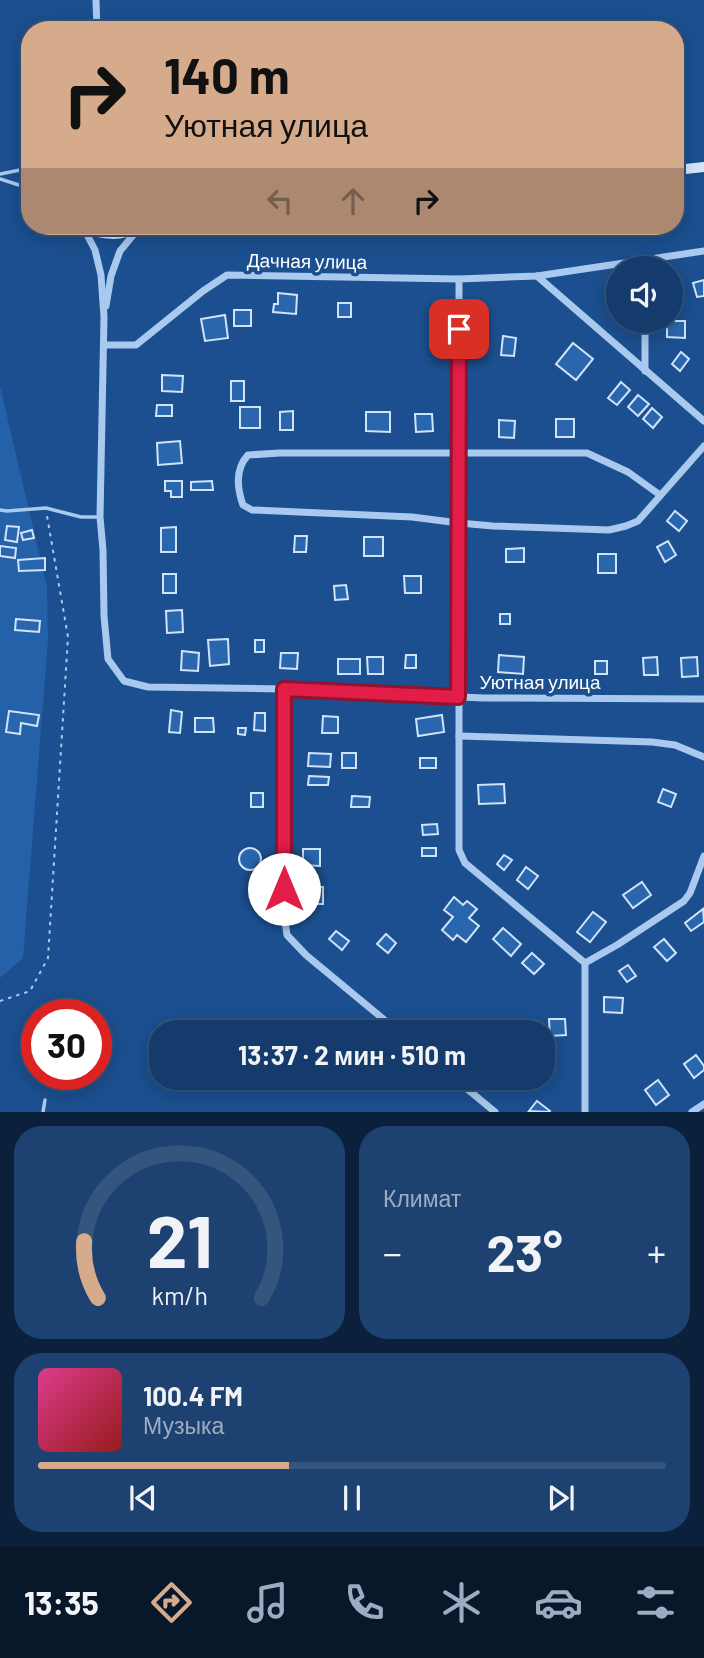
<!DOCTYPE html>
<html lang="ru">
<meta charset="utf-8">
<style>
body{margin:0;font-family:Barlow,sans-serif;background:#1d4271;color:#f1f3f6;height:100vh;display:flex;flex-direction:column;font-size:26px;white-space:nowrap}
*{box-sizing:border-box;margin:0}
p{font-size:23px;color:#9dadc1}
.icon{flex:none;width:38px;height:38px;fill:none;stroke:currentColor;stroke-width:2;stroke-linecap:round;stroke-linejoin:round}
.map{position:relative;height:1112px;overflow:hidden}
.drawer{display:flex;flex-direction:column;gap:14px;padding:14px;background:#0b203b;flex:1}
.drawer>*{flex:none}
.hud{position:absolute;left:21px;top:21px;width:663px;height:214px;border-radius:28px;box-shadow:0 4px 18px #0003,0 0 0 2px #33557e;background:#d6ab8b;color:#111;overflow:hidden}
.fabs{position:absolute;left:606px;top:256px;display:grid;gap:14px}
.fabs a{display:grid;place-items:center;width:77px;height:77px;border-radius:50%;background:#143b6b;box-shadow:0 4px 18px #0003,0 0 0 2px #33557e;font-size:35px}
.speed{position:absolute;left:21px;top:999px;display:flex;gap:14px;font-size:35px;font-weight:700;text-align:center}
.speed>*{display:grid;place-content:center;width:91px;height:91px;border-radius:50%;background:#143b6b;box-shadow:0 4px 18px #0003,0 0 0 2px #33557e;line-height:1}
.speed .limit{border:10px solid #d22;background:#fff;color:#111}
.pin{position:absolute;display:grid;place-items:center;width:60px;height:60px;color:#fff;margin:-30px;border-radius:14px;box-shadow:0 4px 10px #0006}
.me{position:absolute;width:77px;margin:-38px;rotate:0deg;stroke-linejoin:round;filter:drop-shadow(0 0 5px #0008)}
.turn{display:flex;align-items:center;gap:24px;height:147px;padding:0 28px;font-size:32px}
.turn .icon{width:91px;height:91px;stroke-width:2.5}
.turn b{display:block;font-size:49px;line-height:60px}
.lanes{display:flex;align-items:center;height:66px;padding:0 28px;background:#0003;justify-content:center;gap:35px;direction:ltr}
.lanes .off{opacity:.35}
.big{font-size:52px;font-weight:700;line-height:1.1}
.drawer .card{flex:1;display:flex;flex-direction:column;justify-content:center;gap:10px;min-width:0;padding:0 24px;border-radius:28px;background:#1d4271}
.drawer .dial{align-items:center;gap:0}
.dial svg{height:182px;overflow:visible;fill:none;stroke:#33557e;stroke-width:7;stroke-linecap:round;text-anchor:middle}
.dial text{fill:#f1f3f6;stroke:none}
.song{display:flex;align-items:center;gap:21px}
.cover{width:84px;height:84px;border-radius:10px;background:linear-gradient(135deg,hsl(330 70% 55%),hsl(0 70% 35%))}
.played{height:7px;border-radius:4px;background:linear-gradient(90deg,#d6ab8b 40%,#33557e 40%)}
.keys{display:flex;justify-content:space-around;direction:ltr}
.heat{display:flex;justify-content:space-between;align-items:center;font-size:38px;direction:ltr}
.drawer .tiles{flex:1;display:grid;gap:14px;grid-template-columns:1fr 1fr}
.card:last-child{grid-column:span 2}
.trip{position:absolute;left:149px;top:1020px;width:406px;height:70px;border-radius:28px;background:#143b6b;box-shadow:0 4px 18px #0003,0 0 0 2px #33557e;font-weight:700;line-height:70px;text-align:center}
.menu{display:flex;height:112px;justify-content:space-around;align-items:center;background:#08182b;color:#9dadc1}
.menu .icon{width:49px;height:49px}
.menu .selected{color:#d6ab8b}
.menu b{font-size:32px;color:#f1f3f6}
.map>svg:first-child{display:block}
</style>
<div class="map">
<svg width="704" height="1112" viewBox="0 0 704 1112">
<rect width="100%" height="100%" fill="#1b4f8f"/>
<polygon fill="#2461a8" points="0,386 47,587 48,640 23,958 0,978"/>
<g fill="#2a66ad" stroke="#cfe3fa" stroke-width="2">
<polygon points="704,280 704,296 697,297 693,283"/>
<polygon points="278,293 297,295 296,314 273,312 274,304 278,304"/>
<rect x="338" y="303" width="13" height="14"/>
<rect x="234" y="310" width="17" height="16"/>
<polygon points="225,315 228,338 205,341 201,319"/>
<polygon points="667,321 685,321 685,338 667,337"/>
<polygon points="503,336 516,338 514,356 501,355"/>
<polygon points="573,343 593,359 576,380 556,364"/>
<polygon points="681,352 689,359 680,371 672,364"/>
<polygon points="162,375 183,376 182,392 162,391"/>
<rect x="231" y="381" width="13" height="20"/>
<polygon points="621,382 630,390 617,405 608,398"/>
<polygon points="638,395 649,404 638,416 628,407"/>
<polygon points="157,405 172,405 172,416 156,416"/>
<rect x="240" y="407" width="20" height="21"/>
<polygon points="652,408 662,417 653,428 643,419"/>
<polygon points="293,411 293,430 280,430 280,412"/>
<polygon points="366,412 390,412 390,432 366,431"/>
<polygon points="415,414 432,414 433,431 416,432"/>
<rect x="556" y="419" width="18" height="18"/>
<polygon points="499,420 515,421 514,438 499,437"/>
<polygon points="180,441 182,463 158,465 157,443"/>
<polygon points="165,481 182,481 182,497 171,497 171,491 165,491"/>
<polygon points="212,481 213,490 191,490 191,482"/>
<polygon points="675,511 687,521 679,531 667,521"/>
<polygon points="7,526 19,527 17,542 5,540"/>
<polygon points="176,527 176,552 161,552 161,528"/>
<polygon points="32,530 34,538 23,540 21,533"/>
<polygon points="295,536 307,536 306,552 294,552"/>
<rect x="364" y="537" width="19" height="19"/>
<polygon points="668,541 676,555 665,562 657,547"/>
<polygon points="0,546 16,548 15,558 0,556"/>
<polygon points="524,548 524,562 506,562 506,549"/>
<rect x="598" y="554" width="18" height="19"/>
<polygon points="45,558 45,570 19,571 18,560"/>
<rect x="163" y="574" width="13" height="19"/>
<polygon points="404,576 421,576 421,593 405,593"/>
<polygon points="346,585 348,599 335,600 334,586"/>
<polygon points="182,610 183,632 167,633 166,611"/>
<rect x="500" y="614" width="10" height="10"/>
<polygon points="16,619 40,621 39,632 15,630"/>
<polygon points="228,639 229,664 210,666 208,640"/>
<rect x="255" y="640" width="9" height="12"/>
<polygon points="182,651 199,653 198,671 181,670"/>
<polygon points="281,653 298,653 297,669 280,668"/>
<polygon points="406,655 416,655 416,668 405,668"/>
<polygon points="499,655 524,657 523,674 498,672"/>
<polygon points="367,657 383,657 383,674 368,674"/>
<polygon points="657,657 658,675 644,675 643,658"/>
<polygon points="697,657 698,676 682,677 681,658"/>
<rect x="338" y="659" width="22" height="15"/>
<rect x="595" y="661" width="12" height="13"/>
<polygon points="171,710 182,712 180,733 169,732"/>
<polygon points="9,711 39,715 37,726 21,723 20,734 6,732"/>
<polygon points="255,713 265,713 265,731 254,730"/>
<polygon points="442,715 444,732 418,736 416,719"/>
<polygon points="323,716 338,717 338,733 322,733"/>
<polygon points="195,718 213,718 214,732 195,732"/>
<polygon points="238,728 246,728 245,735 238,734"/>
<polygon points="309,753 331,754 330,767 308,766"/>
<rect x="342" y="753" width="14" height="15"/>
<rect x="420" y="758" width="16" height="10"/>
<polygon points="309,776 329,777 328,785 308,785"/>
<polygon points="504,784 505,803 479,804 478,785"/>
<polygon points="663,789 676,794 671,807 658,802"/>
<rect x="251" y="793" width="12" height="14"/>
<polygon points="352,796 370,797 369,807 351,807"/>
<polygon points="437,824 438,834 423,835 422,825"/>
<rect x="422" y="848" width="14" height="8"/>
<circle cx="250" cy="859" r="11"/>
<polygon points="303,849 320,849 320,866 303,865"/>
<polygon points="504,855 512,860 504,870 497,864"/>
<polygon points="526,867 538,876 528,889 517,880"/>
<polygon points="642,882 651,895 633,908 623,895"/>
<rect x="304" y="887" width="19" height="17"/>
<polygon points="454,897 463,905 467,901 477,909 469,918 479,926 466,942 457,935 453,940 442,930 453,917 444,910"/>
<polygon points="703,909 704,922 691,931 685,923"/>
<polygon points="593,912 606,922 590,942 577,932"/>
<polygon points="503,928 521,944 511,956 493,939"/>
<polygon points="336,931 349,941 342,950 329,939"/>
<polygon points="386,934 396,943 388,953 377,944"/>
<polygon points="664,939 676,953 667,961 654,947"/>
<polygon points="532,953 544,964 534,974 522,963"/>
<polygon points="628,965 636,976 627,982 619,971"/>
<polygon points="604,997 623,998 622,1013 604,1012"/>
<polygon points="549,1019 565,1019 566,1035 550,1036"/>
<polygon points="448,1023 456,1030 454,1032 440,1032"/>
<polygon points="696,1055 704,1066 704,1070 694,1078 684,1064"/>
<polygon points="500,1078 518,1078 520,1080 511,1090 499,1079"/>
<polygon points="658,1080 669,1095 656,1105 645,1090"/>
<polygon points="537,1101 550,1111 549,1112 529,1111"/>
</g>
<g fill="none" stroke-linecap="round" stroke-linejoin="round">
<polyline stroke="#a9c9ee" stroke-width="2" stroke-dasharray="3.5 5" stroke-linecap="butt" points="0,1001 30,991 48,958 68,637 47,516"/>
<g stroke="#a9c9ee" stroke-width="3.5">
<polyline points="0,174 30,168"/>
<polyline points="0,179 22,186 30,191"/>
<polyline points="0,510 7,511 46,508 81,517 98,517"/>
<polyline points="43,1112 45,1100"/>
</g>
<g stroke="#a9c9ee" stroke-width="7">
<polyline points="96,0 97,30"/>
<polyline points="83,227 95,250 101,275 104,317 100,517 103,550 104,616 108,659 124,681 148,687 284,689 483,698 704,699"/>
<polyline points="537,276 704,421"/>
<polyline points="459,279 459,850 465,863 585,963"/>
<polyline points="106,306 111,276 120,251 139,228"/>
<polyline points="645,320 645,371"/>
<polyline points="104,345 136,345 203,291 227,275 459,279 537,276 704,251"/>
<path d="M660 495 628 472 587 453H280L248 455C235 469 237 488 243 505L252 510 412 517 459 523 493 526 609 530 626 526 638 521 704 446"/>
<polyline points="284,689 284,914 287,935 306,955 399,1032"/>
<polyline points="459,736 652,742 675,745 704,757"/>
<polyline points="585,963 617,945 684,901 690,893 704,856"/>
<polyline points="585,963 585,1112"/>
<polyline points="454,1078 495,1112"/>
<polyline points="692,1112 704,1104"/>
</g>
<g stroke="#d6e6fa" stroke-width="10">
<polyline points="676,170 704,167"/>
<path d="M82 226C103 236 121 237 141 226"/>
</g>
</g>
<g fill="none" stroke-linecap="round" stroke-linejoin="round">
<g stroke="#92132f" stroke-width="18">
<polyline id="route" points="284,889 284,689 458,697 459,329"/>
</g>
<use href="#route" stroke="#e11d48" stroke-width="12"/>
</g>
<g text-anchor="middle" stroke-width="7" stroke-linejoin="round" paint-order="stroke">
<g font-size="19" fill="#fff" stroke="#1b4f8f">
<text transform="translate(307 261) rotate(1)" y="7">Дачная улица</text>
<text x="540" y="689">Уютная улица</text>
</g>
</g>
</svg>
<div class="fabs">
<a><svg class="icon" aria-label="sound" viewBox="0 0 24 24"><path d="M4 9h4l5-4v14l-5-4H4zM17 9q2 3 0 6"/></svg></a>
</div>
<div class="speed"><div class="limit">30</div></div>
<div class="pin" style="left:459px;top:329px;background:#d93025"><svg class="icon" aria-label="arrive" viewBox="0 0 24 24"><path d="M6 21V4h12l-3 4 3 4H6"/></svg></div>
<svg class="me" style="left:284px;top:889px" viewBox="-20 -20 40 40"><circle r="19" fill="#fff"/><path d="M0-13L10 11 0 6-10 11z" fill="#e11d48"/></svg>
<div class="trip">13:37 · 2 мин · 510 m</div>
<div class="hud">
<div class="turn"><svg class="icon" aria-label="right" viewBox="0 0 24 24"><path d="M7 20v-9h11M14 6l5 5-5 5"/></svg><div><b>140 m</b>Уютная улица</div></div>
<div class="lanes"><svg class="icon off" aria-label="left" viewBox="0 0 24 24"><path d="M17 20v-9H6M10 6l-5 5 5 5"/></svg><svg class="icon off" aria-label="ahead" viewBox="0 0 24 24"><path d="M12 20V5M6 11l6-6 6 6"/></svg><svg class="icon" aria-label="right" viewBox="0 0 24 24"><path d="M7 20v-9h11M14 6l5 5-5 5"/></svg></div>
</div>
</div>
<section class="drawer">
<div class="tiles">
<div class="card dial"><svg viewBox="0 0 100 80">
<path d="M14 69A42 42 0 1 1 86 69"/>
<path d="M14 69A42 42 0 0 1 8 44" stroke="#d6ab8b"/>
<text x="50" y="56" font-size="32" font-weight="700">21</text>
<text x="50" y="72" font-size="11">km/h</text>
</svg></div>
<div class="card"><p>Климат</p>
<div class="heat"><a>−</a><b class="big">23°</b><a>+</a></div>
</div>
<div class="card">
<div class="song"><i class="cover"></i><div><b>100.4 FM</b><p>Музыка</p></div></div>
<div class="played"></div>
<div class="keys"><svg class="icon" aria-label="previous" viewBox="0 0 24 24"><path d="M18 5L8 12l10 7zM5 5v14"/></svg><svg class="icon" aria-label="pause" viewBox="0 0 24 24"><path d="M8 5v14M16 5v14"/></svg><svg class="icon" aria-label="next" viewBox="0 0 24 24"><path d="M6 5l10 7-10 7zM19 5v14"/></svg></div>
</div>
</div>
</section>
<nav class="menu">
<b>13:35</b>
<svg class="icon selected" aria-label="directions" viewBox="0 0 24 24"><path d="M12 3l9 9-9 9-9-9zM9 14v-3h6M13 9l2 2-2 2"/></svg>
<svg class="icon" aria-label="music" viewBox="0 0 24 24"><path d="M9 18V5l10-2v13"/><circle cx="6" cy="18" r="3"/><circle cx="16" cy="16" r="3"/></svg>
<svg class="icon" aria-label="phone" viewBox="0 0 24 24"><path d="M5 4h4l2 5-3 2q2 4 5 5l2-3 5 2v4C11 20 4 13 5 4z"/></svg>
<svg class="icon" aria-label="climate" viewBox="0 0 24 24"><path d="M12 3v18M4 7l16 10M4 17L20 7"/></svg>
<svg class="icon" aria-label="car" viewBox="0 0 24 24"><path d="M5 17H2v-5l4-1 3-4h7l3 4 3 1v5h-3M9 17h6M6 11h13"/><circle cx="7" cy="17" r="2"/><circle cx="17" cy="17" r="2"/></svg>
<svg class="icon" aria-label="filters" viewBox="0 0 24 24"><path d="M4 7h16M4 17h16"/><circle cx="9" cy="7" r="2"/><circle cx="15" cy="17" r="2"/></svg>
</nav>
